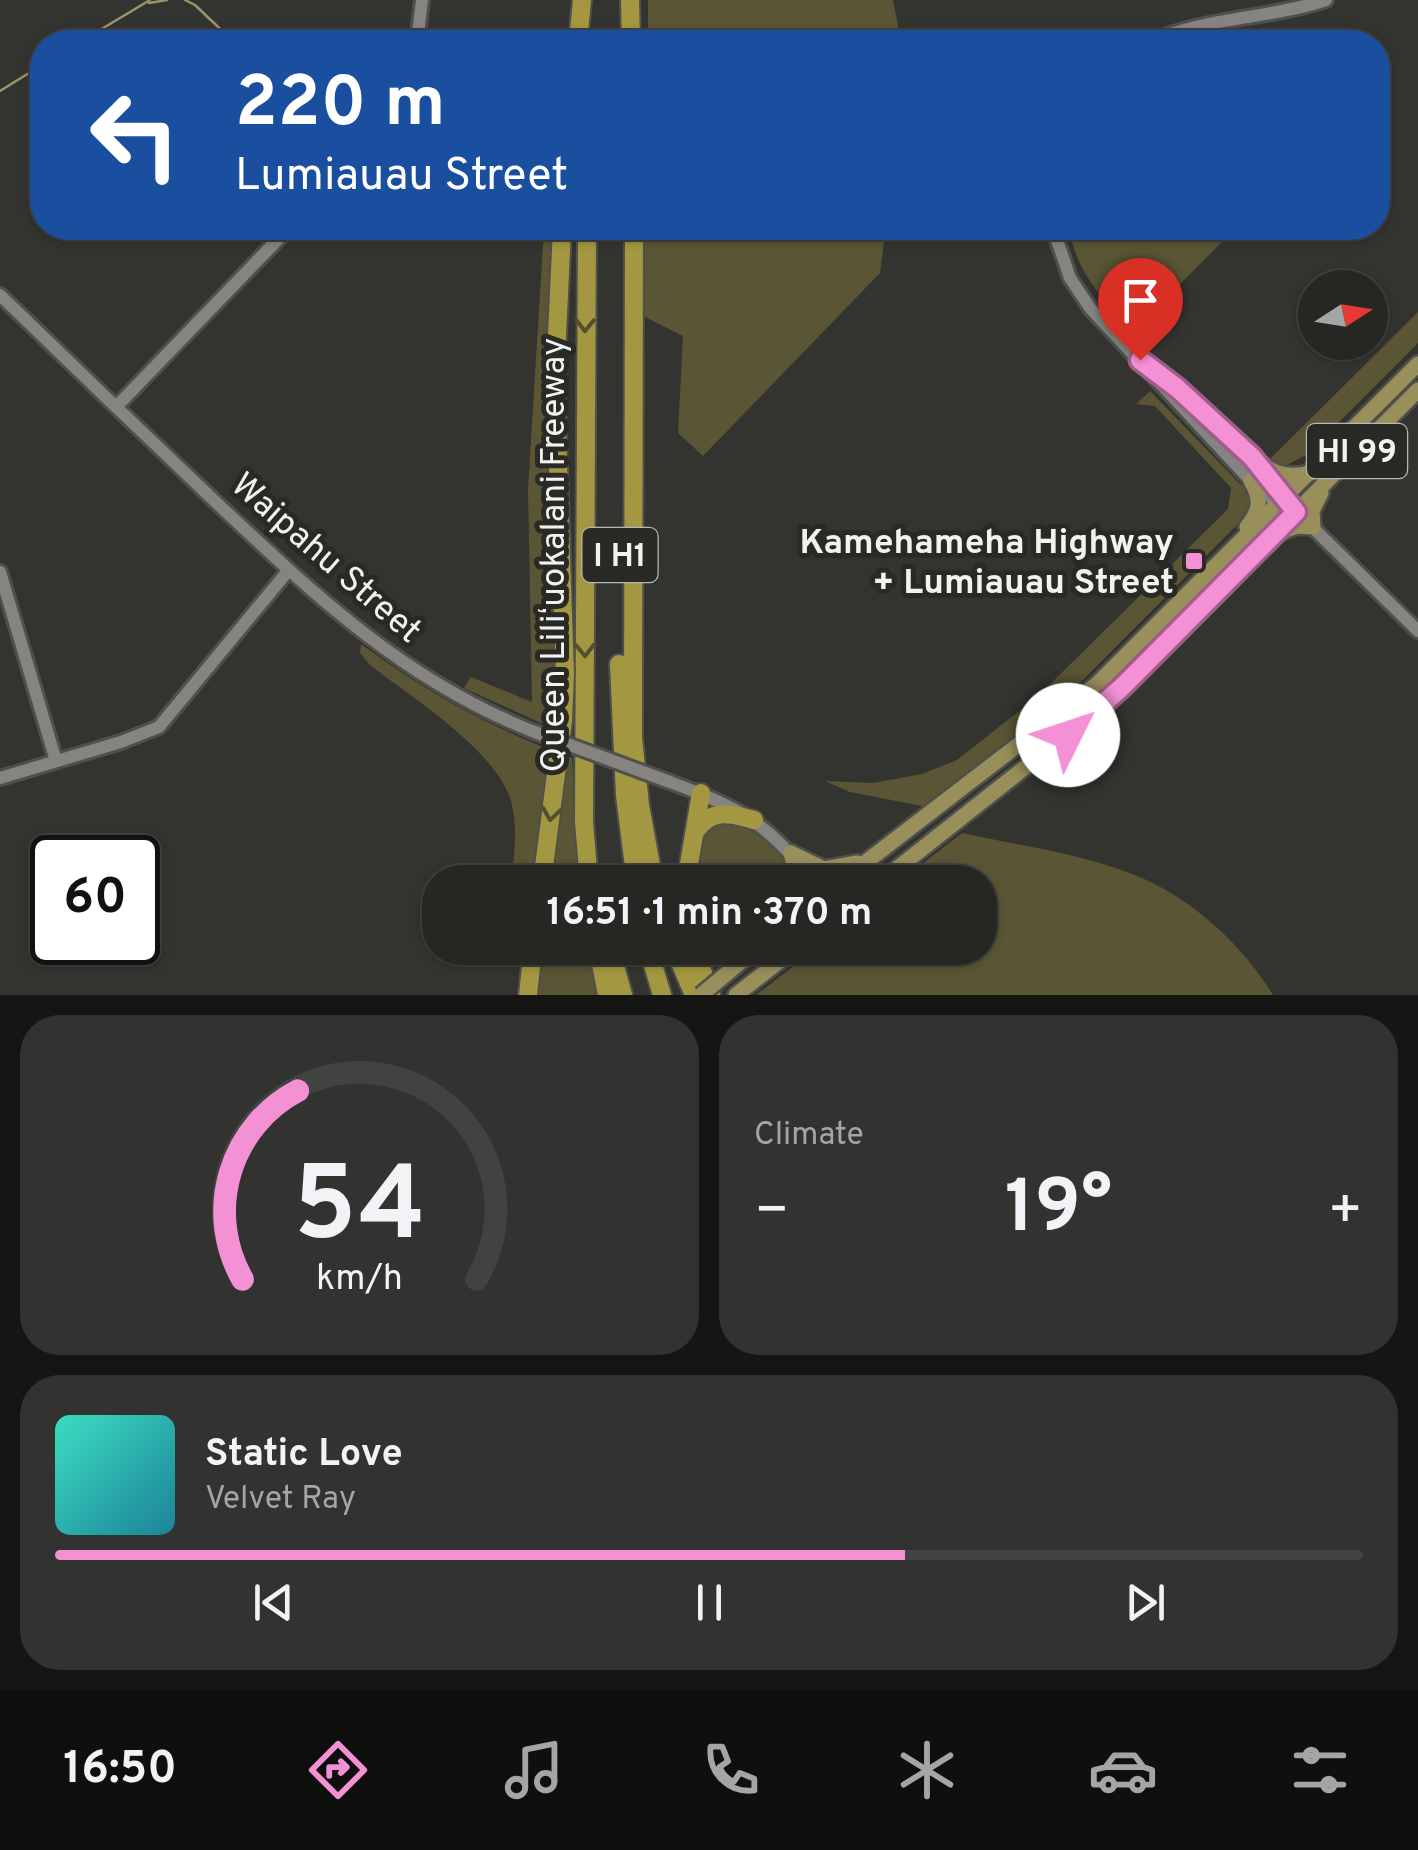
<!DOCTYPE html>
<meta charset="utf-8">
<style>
body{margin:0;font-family:Overpass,sans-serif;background:#323230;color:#f1f3f6;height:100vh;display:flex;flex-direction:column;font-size:38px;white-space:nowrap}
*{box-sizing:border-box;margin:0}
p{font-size:32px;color:#a4a5a6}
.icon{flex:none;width:55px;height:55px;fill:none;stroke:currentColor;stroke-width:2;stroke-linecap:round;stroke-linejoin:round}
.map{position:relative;height:995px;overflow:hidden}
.sheet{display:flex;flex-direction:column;gap:20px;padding:20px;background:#151513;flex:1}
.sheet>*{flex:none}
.banner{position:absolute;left:30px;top:30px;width:1360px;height:210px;border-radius:40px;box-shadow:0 2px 8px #0004,0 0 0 2px #424341;background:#1a4fa0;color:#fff;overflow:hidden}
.needle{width:65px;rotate:78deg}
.controls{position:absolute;left:1298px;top:270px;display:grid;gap:20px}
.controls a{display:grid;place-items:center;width:90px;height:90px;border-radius:50%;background:#262623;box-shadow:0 2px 8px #0004,0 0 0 2px #424341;font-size:50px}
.speed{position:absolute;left:30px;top:835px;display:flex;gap:20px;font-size:50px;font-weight:700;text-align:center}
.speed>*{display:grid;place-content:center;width:130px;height:130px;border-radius:50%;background:#262623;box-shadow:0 2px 8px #0004,0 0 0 2px #424341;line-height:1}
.speed .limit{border:5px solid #111;border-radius:15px;background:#fff;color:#111}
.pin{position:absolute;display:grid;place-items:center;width:85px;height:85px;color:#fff;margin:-102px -42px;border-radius:50% 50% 50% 0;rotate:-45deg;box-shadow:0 0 10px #0007}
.pin .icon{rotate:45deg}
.me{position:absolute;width:110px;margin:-55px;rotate:49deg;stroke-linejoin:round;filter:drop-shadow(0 0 8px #0008)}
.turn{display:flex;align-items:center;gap:35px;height:210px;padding:0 40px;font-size:45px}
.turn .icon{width:130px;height:130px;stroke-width:2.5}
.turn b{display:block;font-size:70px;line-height:85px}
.big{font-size:75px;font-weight:700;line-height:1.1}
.sheet .card{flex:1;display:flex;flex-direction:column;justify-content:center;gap:15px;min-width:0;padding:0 35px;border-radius:40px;background:#323230}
.sheet .dial{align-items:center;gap:0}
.dial svg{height:260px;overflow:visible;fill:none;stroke:#424341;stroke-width:7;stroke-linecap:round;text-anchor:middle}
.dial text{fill:#f1f3f6;stroke:none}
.song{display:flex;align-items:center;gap:30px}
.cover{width:120px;height:120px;border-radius:15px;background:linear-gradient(135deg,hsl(170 70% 55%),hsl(190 70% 35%))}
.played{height:10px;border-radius:5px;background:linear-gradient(90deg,#f491d5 65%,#424341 65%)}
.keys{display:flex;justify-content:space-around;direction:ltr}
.heat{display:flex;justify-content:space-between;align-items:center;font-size:55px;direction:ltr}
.sheet .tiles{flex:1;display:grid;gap:20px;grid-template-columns:1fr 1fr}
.card:last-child{grid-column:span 2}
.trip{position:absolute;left:422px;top:865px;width:575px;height:100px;border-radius:40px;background:#262623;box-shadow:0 2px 8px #0004,0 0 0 2px #424341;font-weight:700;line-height:100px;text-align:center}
.menu{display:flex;height:160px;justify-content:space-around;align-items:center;background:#0f0f0e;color:#a4a5a6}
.menu .icon{width:70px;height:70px}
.menu .active{color:#f491d5}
.menu b{font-size:45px;color:#f1f3f6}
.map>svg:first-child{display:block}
</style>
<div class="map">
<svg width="1418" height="995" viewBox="0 0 1418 995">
<rect width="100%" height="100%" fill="#33332f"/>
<g fill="#5a5534">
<polygon points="648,0 893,0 901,42 648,42"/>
<polygon points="544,228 554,228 548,389 556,641 554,729 464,688 471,677 532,702 528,489"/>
<polygon points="644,228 886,228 880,273 703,456 678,433 683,336 643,316"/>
<path d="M1069 228H1236L1133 331C1103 300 1076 272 1069 228Z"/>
<polygon points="1418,312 1418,343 1306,455 1285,466 1270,459"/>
<polygon points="1150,391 1245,489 1250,504 1243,519 1079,684 927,807 850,792 825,781 873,783 922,774 957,760 1037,697 1228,509 1231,488 1155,406 1136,404"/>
<path d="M361 644C421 688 483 724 553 751L532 882H511C514 856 518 831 512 805 500 752 412 698 370 665L360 653Z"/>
<polygon points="565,755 572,758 579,882 548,882"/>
<polygon points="713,822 750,825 786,857 796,882 698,882 704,834"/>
<path d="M962 833C1022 846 1086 854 1142 878 1195 901 1244 947 1273 995H756L817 948H980V882H899Z"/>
<polygon points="539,948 590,948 599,995 532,995"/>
</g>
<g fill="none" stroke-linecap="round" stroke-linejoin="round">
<g stroke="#9a9469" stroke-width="2.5">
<polyline points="185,0 195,5 234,42"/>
<polyline points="149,3 167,0"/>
<polyline points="80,42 150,0"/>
<polyline points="0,91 42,65"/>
</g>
<g stroke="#4f4f4b" stroke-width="18">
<g id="minor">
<polyline points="417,42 422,0"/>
<path d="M1150 42C1206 17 1269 19 1326 0"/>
<polyline points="1053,228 1070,278 1090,308 1251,481 1279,505 1296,512"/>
<path d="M0 295C73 366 146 436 220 506 318 598 405 680 532 731"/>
<path d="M1161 377C1203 405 1260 461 1290 502"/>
<polyline points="116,407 289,228"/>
<polyline points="1306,521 1418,631"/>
<polyline points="0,572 56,761"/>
<polyline points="0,778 121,742 159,727 288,571"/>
<path d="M670 782C740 808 767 822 814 882"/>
</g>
</g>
<g stroke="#4f4f4b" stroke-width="20">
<g id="major">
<path d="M1251 457C1273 473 1283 479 1311 473"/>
<path d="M1247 527C1260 511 1262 499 1251 481"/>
<polyline points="1278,533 1297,526 1313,527 1312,511 1321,493"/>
<polyline points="791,853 824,869 857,863"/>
<polyline points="791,853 799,882"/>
<polyline points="840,882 1097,684 1418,364"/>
<polyline points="880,882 1099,709 1418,390"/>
<polyline points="744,959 759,948"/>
<polyline points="736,995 796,948"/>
</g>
</g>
<g stroke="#4f4f4b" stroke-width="22">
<g id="highway">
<polyline points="630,0 631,42"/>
<polyline points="578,42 582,0"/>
<polyline points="587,228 584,822 589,882"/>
<polyline points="634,228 633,738 640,805 654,882"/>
<polyline points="619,664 625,795 636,882"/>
<path d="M695 832C711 808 730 813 754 820"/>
<polyline points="542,882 563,720 565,674 555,379 562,228"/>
<polyline points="686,882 701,793"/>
<polyline points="598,948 607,995"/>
<polyline points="610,948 623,995"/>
<polyline points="648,948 662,995"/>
<polyline points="674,948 694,995"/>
<polyline points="694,948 711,995"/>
<polyline points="528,995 533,948"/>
</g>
</g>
<use href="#minor" stroke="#858480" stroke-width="12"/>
<use href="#major" stroke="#988f5a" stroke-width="15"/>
<use href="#highway" stroke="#a49741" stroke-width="18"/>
<g stroke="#4f4f4b" stroke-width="18" stroke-linecap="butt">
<polyline id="minor-bridge" points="532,731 670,782"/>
</g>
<g stroke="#4f4f4b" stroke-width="20" stroke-linecap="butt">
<polyline id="major-bridge" points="701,995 744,959"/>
</g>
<use href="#minor-bridge" stroke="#858480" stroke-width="12"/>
<use href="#major-bridge" stroke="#988f5a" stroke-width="15"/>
</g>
<defs><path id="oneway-chevron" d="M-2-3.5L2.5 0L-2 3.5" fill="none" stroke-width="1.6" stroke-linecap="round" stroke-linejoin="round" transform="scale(2.5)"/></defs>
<g stroke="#54502f">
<use href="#oneway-chevron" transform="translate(585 325) rotate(91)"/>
<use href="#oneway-chevron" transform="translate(585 650) rotate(89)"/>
<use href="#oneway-chevron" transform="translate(551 814) rotate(98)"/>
</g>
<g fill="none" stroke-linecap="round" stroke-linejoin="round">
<g stroke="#9f5e8a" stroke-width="25">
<polyline id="route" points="1068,735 1123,686 1296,512 1252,457 1177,388 1140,360"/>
</g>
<use href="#route" stroke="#f491d5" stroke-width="18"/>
</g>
<rect fill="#f491d5" stroke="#292925" stroke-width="4" x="1184" y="551" width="20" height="20" rx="5"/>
<g text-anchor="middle" stroke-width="10" stroke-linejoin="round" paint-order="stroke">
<g fill="#292925" stroke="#b6b6b2" stroke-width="2.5">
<rect x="1307" y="424" width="100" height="54" rx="8"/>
<rect x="582.5" y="528" width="75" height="54" rx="8"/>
</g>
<g font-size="32" font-weight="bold" fill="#f2f2ef">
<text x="1357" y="462">HI 99</text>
<text x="620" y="566">I H1</text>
</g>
<g font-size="35" font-weight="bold" fill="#f2f2ef" stroke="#292925" text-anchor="end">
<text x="1174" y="553">Kamehameha Highway<tspan x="1174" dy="40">+ Lumiauau Street</tspan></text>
</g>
<g font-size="35" fill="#f2f2ef" stroke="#292925">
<text transform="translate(552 555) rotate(-90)" y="12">Queen Liliʻuokalani Freeway</text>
<text transform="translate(327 557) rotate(41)" y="12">Waipahu Street</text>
</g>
</g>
</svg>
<div class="controls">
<a><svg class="needle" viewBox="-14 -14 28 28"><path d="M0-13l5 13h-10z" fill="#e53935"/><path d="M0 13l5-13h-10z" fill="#a4a5a6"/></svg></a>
</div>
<div class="speed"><div class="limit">60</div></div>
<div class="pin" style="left:1140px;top:360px;background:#d93025"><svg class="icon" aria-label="arrive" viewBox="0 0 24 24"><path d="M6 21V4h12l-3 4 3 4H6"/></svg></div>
<svg class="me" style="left:1068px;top:735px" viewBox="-20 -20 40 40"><circle r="19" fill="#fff"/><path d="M0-13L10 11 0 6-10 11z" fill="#f491d5"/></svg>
<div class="trip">16:51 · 1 min · 370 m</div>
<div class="banner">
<div class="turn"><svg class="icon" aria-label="left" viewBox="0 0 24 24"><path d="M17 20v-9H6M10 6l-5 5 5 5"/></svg><div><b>220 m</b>Lumiauau Street</div></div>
</div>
</div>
<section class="sheet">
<div class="tiles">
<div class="card dial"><svg viewBox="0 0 100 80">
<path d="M14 69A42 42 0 1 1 86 69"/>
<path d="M14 69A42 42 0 0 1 31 11" stroke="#f491d5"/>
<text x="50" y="56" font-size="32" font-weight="700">54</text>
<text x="50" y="72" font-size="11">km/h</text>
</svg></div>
<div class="card"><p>Climate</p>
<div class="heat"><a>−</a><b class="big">19°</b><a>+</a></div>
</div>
<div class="card">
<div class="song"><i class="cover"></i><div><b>Static Love</b><p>Velvet Ray</p></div></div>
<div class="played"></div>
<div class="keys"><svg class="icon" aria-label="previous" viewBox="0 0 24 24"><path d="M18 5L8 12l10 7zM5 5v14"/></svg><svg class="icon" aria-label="pause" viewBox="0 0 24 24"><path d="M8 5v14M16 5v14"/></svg><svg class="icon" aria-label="next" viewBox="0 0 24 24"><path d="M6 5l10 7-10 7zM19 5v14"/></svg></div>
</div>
</div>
</section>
<nav class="menu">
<b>16:50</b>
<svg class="icon active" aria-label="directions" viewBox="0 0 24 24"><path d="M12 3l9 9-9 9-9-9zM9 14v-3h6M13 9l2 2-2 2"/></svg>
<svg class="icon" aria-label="music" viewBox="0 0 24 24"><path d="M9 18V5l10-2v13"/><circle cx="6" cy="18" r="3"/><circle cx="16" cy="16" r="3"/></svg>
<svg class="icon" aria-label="phone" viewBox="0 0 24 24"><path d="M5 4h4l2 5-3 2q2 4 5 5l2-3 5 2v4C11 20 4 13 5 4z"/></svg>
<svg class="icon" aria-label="climate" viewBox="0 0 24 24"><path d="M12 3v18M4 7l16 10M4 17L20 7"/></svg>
<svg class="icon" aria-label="car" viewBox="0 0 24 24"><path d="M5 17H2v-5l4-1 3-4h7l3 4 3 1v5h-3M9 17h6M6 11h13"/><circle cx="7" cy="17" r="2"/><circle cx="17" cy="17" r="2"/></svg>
<svg class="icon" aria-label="filters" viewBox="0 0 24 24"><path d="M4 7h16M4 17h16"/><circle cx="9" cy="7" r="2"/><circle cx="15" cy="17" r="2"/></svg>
</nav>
